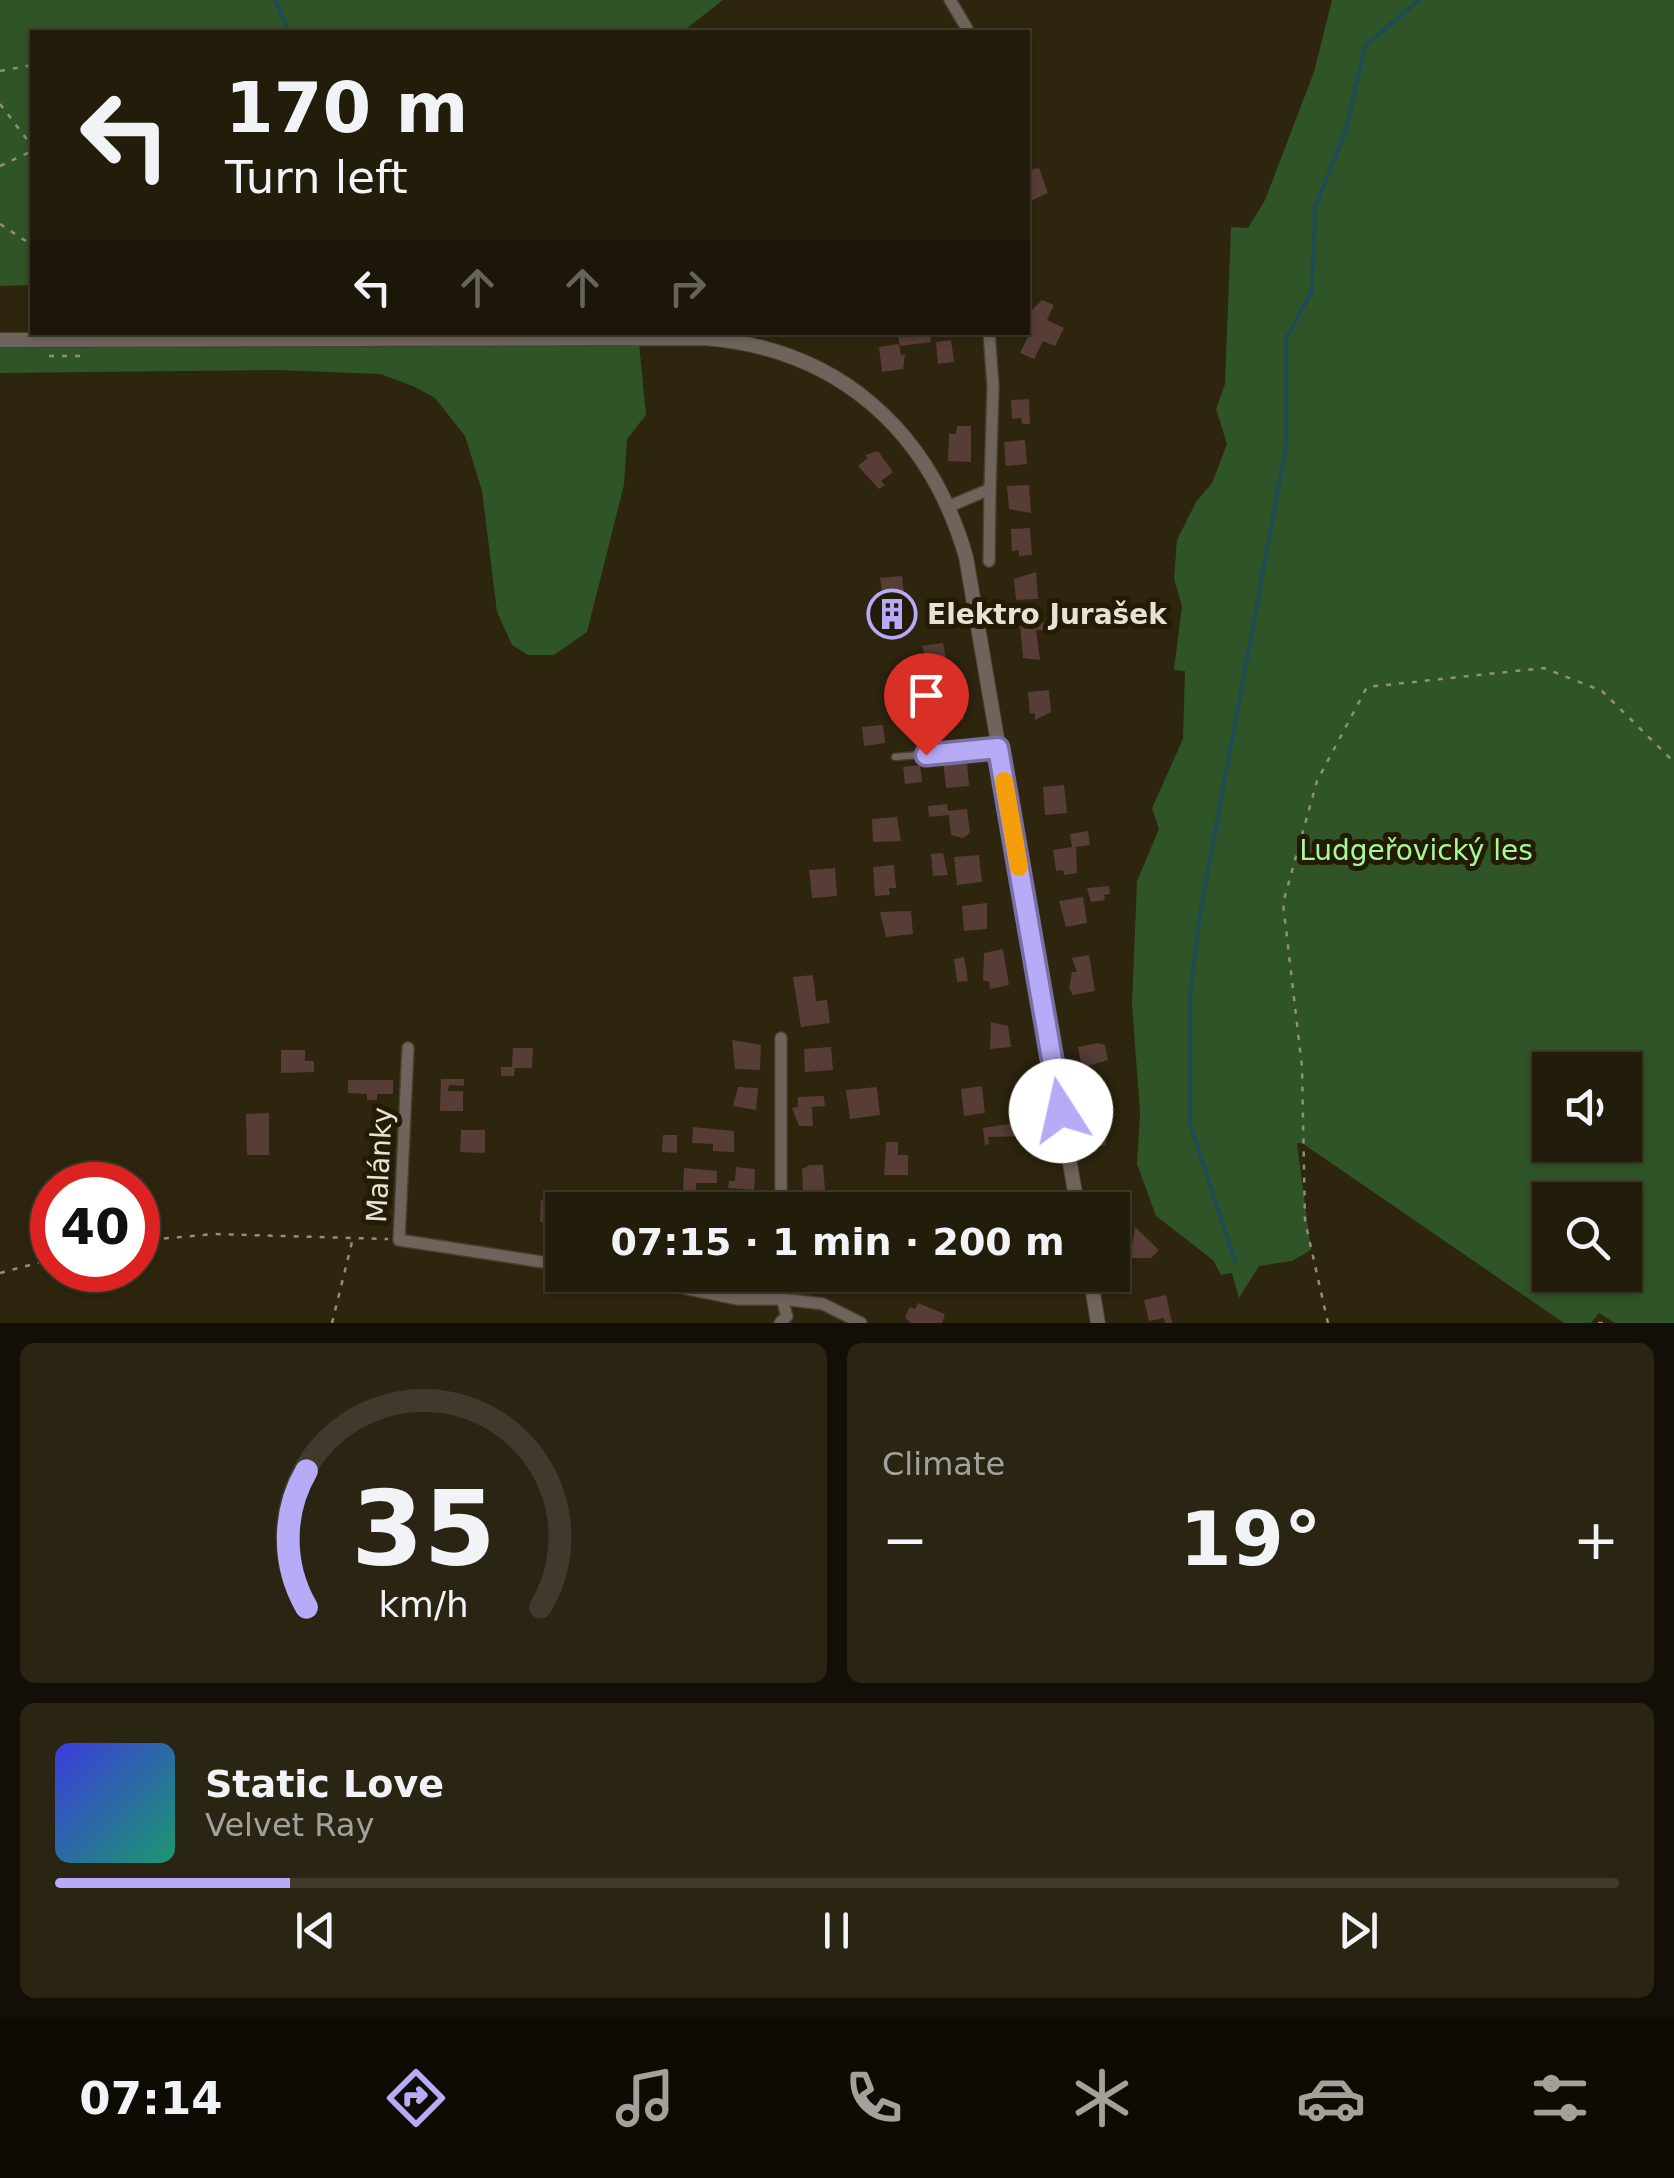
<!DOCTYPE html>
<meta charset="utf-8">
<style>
body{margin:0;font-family:"DejaVu Sans",sans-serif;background:#2a2513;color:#f1f3f6;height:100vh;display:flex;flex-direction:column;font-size:38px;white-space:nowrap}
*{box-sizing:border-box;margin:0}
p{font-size:32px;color:#a2a19c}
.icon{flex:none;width:55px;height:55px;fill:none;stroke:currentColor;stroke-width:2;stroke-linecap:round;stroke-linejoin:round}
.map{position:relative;height:1323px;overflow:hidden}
.panel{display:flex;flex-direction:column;gap:20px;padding:20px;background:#130f06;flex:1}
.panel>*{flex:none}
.top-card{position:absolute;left:30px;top:30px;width:1000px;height:305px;border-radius:0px;box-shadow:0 2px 8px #0004,0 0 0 2px #3f3a2b;background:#221c0a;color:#f1f3f6;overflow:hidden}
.fabs{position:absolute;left:1532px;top:1052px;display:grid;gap:20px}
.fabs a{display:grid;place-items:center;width:110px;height:110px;border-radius:0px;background:#221c0a;box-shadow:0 2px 8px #0004,0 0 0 2px #3f3a2b;font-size:50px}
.speed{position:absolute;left:30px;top:1162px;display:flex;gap:20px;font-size:50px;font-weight:700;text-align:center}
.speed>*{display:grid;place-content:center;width:130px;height:130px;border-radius:50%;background:#221c0a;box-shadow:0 2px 8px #0004,0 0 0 2px #3f3a2b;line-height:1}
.speed .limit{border:15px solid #d22;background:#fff;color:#111}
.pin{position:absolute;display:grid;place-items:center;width:85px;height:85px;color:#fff;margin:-102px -42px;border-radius:50% 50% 50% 0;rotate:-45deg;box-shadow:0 0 10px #0007}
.pin .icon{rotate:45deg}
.me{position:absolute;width:110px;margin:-55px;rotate:350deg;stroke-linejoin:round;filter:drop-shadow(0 0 8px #0008)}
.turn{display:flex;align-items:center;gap:35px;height:210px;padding:0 30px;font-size:45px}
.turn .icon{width:130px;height:130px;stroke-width:2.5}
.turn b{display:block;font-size:70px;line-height:85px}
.lanes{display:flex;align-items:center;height:95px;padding:0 30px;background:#0003;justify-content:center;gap:50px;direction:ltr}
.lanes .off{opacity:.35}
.big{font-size:75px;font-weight:700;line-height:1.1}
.panel .widget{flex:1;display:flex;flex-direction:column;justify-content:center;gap:15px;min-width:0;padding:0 35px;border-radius:15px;background:#2a2513}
.panel .dial{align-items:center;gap:0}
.dial svg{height:260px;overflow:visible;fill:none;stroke:#3f3a2b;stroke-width:7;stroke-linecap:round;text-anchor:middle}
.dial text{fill:#f1f3f6;stroke:none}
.song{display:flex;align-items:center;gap:30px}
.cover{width:120px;height:120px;border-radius:15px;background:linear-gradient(135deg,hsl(240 70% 55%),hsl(160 70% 35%))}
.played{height:10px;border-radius:5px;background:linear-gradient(90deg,#b7abf8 15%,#3f3a2b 15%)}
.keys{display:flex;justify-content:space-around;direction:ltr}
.heat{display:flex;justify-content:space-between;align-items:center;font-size:55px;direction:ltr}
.panel .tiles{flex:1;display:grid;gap:20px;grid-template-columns:1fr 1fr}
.widget:last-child{grid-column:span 2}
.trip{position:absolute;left:545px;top:1192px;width:585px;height:100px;border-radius:0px;background:#221c0a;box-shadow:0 2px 8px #0004,0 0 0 2px #3f3a2b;font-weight:700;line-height:100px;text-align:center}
.menu{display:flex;height:160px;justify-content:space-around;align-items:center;background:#0e0b04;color:#a2a19c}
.menu .icon{width:70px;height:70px}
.menu .on{color:#b7abf8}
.menu b{font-size:45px;color:#f1f3f6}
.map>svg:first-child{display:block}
</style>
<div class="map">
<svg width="1674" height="1323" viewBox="0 0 1674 1323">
<rect width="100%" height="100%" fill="#2d250e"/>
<g fill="#2f5427" fill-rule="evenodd">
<polygon points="0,0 723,0 682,32 32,32 32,285 0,286"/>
<path d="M1332 0H1674V1323H1615L1599 1313 1591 1323H1564L1302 1143H1297L1311 1250 1292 1261 1259 1266 1239 1298 1232 1273 1221 1275 1213 1260 1156 1216 1137 1164 1140 1113 1132 1004 1137 881 1159 829 1152 808 1183 739 1185 671 1174 670 1182 606 1174 579 1177 540 1196 502 1212 483 1227 444 1216 409 1225 384 1231 227 1248 228 1265 200 1314 72ZM1625 1070V1145H1550V1070ZM1625 1200V1275H1550V1200Z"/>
<polygon points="214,332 638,333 646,415 627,439 624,485 587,632 554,655 528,655 512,645 497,612 482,491 465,436 435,398 413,386 380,374 278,370 0,373 0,340 214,339"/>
</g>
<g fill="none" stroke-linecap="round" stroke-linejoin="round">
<g stroke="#1e4b54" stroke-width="4">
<polyline points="275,0 289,32"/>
<polyline points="1235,1261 1190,1124 1190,998 1199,920 1286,446 1286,339 1312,290 1315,207 1346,130 1365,46 1419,0"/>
</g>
</g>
<g fill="#573d36">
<polygon points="1039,168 1048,193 1028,202 1028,170"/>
<polygon points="1042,300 1054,305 1047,320 1064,328 1055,346 1043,341 1034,359 1020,353 1029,334 1031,311"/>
<polygon points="923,332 930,332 931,342 900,346 898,336"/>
<polygon points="951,340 954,362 938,364 936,342"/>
<polygon points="899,344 901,355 905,354 903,369 882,372 879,347"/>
<polygon points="1029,399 1030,424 1022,424 1021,418 1012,419 1011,400"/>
<polygon points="957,426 971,426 971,462 948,461 949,434 956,434"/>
<polygon points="1025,440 1027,464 1006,466 1004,442"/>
<polygon points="878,451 893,472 881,481 885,485 879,489 858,466 868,458 865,455"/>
<polygon points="1029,485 1031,513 1009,509 1007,486"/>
<polygon points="1030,528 1032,555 1019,556 1019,550 1012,551 1011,529"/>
<polygon points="1036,572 1038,599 1016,600 1014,579"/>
<polygon points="902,576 904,593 883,596 880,578"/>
<polygon points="905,602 908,622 878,626 876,605"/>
<polygon points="1056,621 1057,631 1036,630 1040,660 1023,658 1020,625"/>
<polygon points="943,643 947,664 930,672 922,646"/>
<polygon points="1049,690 1051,712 1035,720 1035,713 1030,714 1028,692"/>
<polygon points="962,694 964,719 944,721 937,699"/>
<polygon points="883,725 885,743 864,746 862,727"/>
<polygon points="956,759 956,764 967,763 969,786 946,788 943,760"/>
<polygon points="920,765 922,782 905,784 903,767"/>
<polygon points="1064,785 1067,813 1045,815 1043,787"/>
<polygon points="947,804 948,811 967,809 970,833 963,838 951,835 949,815 929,817 928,806"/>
<polygon points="897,817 901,841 873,842 872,819"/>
<polygon points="1088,831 1090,845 1076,847 1077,873 1064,875 1063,870 1056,871 1053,850 1072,847 1070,834"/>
<polygon points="943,853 948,875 933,876 931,854"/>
<polygon points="979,855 982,882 957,885 954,857"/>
<polygon points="894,865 896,888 889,888 890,895 875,896 873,867"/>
<polygon points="835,868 837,896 812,898 809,870"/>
<polygon points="1109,886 1110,894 1104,895 1105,900 1091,902 1087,888"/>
<polygon points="1083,897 1087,923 1066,927 1059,901"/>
<polygon points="987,903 987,929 964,931 962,906"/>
<polygon points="911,911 913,934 886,937 880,912"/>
<polygon points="1003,949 1009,985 990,989 989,982 983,980 984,953"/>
<polygon points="1089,955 1095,991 1073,995 1069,988 1072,972 1077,972 1072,958"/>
<polygon points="964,957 968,981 957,982 954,959"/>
<polygon points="813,975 816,1001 827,1000 830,1023 801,1027 793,977"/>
<polygon points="991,1022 1008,1026 1011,1047 990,1049"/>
<polygon points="732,1040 761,1045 760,1070 735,1069"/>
<polygon points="1098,1043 1105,1045 1108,1060 1082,1068 1078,1047"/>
<polygon points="831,1047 833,1070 805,1072 804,1049"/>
<polygon points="513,1048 533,1048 532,1068 515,1068 514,1076 501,1076 501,1067 512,1067"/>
<polygon points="281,1050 305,1050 305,1061 314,1061 314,1072 281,1073"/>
<polygon points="441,1079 464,1079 464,1086 449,1085 448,1091 463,1091 463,1111 440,1111"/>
<polygon points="348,1080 393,1080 393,1094 377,1094 377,1100 367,1100 367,1094 348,1093"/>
<polygon points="982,1086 985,1113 964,1116 961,1089"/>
<polygon points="738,1087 758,1088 756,1110 733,1106"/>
<polygon points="877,1087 880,1115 850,1119 846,1090"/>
<polygon points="824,1096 825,1106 812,1107 813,1126 799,1126 792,1108 798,1107 798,1097"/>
<polygon points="269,1113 269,1155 247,1155 246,1114"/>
<polygon points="1033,1120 1035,1136 988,1137 989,1144 985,1145 983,1128"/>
<polygon points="1104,1121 1106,1145 1090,1148 1087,1131 1094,1130 1092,1123"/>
<polygon points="693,1127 734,1131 734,1152 713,1151 713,1144 692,1143"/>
<polygon points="461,1130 485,1130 485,1153 460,1152"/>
<polygon points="663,1135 677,1135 677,1153 662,1152"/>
<polygon points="886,1142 898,1142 898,1155 908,1155 908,1175 884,1175"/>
<polygon points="810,1165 823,1165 825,1190 803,1191 802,1169"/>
<polygon points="736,1167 755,1169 754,1190 728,1188 729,1181 735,1181"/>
<polygon points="684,1168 717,1171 717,1183 696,1183 696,1192 683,1192"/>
<polygon points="557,1199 589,1202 588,1210 562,1210 562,1222 540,1222 541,1200"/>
<polygon points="1135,1227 1159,1250 1151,1258 1130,1258"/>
<polygon points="1166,1295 1172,1323 1165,1323 1164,1318 1149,1321 1144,1300"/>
<polygon points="918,1303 945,1314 942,1323 910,1323 905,1317 910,1307 915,1309"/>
</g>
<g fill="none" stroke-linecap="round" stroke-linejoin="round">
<g stroke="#47402a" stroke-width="9">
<polyline id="service" points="895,757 997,748"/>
</g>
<g stroke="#47402a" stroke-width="14">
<g id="minor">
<polyline points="950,0 969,32"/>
<polyline points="950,506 990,489 993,386 989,332"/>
<polyline points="989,561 990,489"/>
<polyline points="781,1038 781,1210"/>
<polyline points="408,1048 399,1240 562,1265"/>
<polyline points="619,1275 737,1299 782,1299 787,1316 780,1323"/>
<polyline points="781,1275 782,1299 823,1304 861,1323"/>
</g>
</g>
<g stroke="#47402a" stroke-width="16">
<g id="tertiary">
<path d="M0 340 703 338C837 348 929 429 966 557L1078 1210"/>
<polyline points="1090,1275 1098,1323"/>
</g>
</g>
<g stroke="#938d7a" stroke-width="2.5" stroke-dasharray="5 8" stroke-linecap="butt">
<polyline points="188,32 200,32"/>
<polyline points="0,71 32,65"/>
<polyline points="0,104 32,146"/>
<polyline points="0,166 32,151"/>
<polyline points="0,224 32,245"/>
<polyline points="49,356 80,356"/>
<polyline points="138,1241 213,1234 388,1239"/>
<polyline points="0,1273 52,1259"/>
<polyline points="332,1323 353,1238"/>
<polyline points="1328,1323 1305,1221 1302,1067 1283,903 1317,781 1367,687 1544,668 1602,691 1674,762"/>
<polyline points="1598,1323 1603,1323"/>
</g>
<use href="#service" stroke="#6e645c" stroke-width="6"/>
<use href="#minor" stroke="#6e645c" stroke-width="11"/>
<use href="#tertiary" stroke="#6e645c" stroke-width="14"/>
</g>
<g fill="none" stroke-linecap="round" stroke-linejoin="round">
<g stroke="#776fa1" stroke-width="25">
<polyline id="route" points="926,755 998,748 1061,1111"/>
</g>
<use href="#route" stroke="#b7abf8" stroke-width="18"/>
<polyline stroke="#f59e0b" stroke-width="18" points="1004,781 1019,867"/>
</g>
<defs>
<g id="building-ring" transform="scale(2.5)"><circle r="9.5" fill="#231b05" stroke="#b7abf8" stroke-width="1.5"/><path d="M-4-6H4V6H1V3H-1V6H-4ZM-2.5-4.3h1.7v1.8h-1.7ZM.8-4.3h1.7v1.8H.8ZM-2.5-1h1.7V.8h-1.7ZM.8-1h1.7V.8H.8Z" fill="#b7abf8"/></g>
</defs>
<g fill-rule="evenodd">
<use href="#building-ring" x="892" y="614"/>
</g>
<g text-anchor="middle" stroke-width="10" stroke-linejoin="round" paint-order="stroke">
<g font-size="28" font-weight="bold" fill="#e7e3d4" stroke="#231b05" text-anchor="start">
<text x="927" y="624">Elektro Jurašek</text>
</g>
<g font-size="28" fill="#a5fa95" stroke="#231b05">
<text x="1416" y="860">Ludgeřovický les</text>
</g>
<g font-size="28" fill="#e7e3d4" stroke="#231b05">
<text transform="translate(379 1165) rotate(-87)" y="10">Malánky</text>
</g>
</g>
</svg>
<div class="fabs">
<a><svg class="icon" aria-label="sound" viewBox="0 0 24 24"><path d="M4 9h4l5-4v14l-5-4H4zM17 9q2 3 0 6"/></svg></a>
<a><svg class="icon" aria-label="search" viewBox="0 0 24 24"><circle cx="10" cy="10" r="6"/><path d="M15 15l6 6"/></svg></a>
</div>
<div class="speed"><div class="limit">40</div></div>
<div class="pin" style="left:926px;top:755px;background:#d93025"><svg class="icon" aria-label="arrive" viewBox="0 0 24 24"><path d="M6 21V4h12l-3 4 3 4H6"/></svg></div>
<svg class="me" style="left:1061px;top:1111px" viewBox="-20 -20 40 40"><circle r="19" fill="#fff"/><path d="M0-13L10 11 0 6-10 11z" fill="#b7abf8"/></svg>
<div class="trip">07:15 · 1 min · 200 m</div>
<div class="top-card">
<div class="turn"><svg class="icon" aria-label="left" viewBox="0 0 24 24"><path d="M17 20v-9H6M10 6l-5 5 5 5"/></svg><div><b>170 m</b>Turn left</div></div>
<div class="lanes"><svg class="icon" aria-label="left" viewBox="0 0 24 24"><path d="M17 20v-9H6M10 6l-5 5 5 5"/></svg><svg class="icon off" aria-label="ahead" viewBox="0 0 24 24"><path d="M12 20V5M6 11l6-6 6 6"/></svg><svg class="icon off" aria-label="ahead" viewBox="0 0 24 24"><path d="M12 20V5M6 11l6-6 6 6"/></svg><svg class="icon off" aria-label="right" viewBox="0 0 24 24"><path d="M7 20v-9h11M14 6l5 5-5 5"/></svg></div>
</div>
</div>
<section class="panel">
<div class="tiles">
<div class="widget dial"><svg viewBox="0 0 100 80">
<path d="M14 69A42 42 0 1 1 86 69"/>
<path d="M14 69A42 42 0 0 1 14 27" stroke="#b7abf8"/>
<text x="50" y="56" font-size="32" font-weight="700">35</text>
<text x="50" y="72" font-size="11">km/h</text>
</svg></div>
<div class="widget"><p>Climate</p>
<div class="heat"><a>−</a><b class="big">19°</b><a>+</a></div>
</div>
<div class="widget">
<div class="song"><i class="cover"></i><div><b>Static Love</b><p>Velvet Ray</p></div></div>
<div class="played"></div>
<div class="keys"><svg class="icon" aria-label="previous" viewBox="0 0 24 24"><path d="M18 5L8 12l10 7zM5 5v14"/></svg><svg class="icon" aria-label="pause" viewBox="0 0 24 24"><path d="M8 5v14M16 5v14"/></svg><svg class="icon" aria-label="next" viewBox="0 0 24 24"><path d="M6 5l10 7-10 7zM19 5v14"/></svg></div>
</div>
</div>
</section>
<nav class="menu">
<b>07:14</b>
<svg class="icon on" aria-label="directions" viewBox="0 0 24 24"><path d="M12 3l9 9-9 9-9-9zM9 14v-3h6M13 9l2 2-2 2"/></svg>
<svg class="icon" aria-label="music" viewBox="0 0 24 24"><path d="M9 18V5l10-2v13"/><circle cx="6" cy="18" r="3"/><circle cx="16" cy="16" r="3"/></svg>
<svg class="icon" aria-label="phone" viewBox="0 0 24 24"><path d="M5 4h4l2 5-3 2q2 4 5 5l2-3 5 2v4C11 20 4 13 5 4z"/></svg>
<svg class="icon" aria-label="climate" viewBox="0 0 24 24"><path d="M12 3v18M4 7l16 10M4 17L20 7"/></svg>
<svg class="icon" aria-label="car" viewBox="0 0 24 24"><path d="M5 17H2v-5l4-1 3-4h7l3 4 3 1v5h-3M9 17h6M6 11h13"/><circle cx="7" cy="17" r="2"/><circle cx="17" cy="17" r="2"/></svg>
<svg class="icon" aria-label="filters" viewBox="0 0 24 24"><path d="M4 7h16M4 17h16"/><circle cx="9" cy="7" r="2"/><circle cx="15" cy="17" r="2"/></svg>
</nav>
